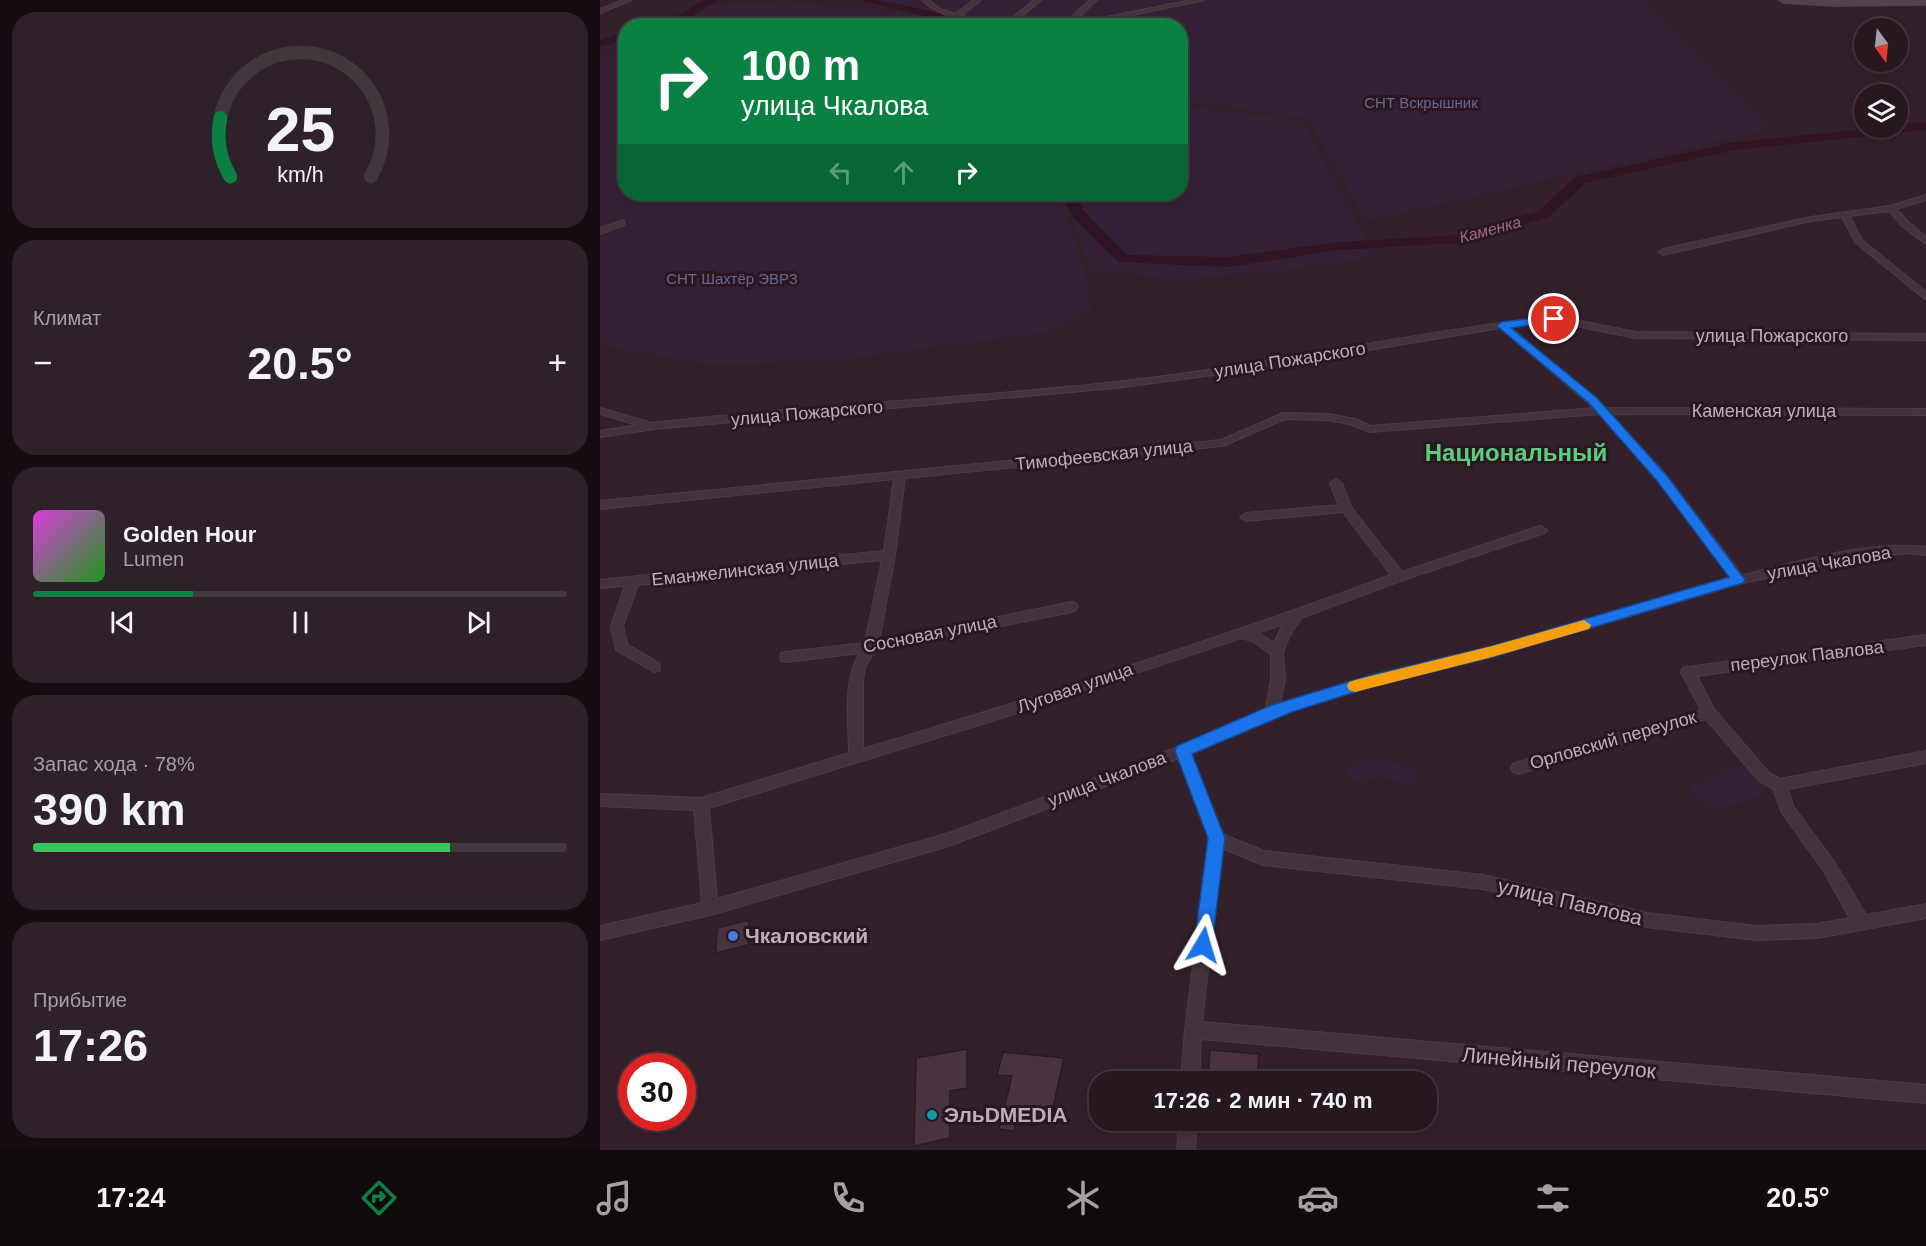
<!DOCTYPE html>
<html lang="ru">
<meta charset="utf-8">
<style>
body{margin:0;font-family:Arial,sans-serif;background:#2f2129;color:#f1f3f6;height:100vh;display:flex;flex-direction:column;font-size:22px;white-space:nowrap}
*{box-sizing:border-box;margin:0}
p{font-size:20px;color:#a4a0a5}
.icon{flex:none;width:33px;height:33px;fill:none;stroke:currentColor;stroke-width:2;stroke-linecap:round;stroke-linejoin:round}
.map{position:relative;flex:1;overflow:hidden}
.side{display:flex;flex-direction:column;gap:12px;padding:12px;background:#150d12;width:600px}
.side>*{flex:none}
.guide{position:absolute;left:18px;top:18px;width:570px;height:183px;border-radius:24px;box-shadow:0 3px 9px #0003,0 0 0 2px #43373e;background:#0b8043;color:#fff;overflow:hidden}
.needle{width:39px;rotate:165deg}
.controls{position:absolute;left:1254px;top:18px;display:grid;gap:12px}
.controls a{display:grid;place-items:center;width:54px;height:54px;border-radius:50%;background:#271820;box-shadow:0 3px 9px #0003,0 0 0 2px #43373e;font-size:30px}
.speed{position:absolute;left:18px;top:1053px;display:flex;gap:12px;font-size:30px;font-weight:700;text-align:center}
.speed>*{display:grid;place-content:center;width:78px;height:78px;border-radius:50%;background:#271820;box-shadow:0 3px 9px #0003,0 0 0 2px #43373e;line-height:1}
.speed .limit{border:9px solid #d22;background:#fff;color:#111}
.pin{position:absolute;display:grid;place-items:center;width:51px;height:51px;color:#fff;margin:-26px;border:3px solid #fff;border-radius:50%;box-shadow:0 2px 6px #0007}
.me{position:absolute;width:66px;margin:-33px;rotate:7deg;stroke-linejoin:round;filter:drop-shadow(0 0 4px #0008)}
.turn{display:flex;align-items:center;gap:21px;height:126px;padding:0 24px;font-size:27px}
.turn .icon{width:78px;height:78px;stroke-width:2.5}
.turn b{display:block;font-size:42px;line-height:51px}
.lanes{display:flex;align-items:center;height:57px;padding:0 24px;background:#0003;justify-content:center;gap:30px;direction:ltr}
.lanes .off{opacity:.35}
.big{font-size:45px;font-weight:600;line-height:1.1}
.side .widget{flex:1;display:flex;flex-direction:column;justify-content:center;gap:9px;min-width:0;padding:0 21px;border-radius:24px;background:#2f2129}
.side .dial{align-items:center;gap:0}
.dial svg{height:156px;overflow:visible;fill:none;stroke:#43373e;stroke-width:7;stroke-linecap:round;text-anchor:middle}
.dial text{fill:#f1f3f6;stroke:none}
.song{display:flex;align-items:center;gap:18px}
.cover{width:72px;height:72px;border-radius:9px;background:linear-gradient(135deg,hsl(300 70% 55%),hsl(120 70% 35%))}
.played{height:6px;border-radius:3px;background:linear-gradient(90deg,#0b8043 30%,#43373e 30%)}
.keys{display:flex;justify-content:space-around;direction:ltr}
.heat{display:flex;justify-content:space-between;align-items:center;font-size:33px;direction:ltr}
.charge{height:9px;border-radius:4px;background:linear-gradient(90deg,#34c759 78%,#43373e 0)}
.trip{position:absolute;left:489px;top:1071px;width:348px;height:60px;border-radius:24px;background:#271820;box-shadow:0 3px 9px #0003,0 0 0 2px #43373e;font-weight:600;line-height:60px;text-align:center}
.dock{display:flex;height:96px;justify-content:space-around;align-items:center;background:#100a0d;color:#a4a0a5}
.dock .icon{width:42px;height:42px}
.dock .on{color:#0b8043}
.dock b{font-size:27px;color:#f1f3f6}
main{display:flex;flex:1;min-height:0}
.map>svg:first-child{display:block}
</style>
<main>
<section class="side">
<div class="widget dial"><svg viewBox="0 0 100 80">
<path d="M14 69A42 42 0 1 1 86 69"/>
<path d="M14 69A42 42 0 0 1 9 39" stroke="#0b8043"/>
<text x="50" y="56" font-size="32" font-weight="700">25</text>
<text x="50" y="72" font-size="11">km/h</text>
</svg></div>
<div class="widget"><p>Климат</p>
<div class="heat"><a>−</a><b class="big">20.5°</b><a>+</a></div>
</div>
<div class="widget">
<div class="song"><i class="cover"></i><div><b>Golden Hour</b><p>Lumen</p></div></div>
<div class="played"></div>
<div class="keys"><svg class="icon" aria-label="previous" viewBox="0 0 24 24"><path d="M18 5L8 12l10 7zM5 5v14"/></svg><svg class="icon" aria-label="pause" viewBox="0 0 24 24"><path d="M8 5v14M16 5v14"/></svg><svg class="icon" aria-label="next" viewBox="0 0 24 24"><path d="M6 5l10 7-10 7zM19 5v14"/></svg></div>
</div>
<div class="widget"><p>Запас хода · 78%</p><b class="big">390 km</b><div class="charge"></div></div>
<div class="widget"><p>Прибытие</p><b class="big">17:26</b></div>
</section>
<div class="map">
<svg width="1326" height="1150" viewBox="0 0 1326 1150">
<rect width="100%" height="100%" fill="#34202b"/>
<g fill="#342135">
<polygon points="275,0 1041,0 1172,129 766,221 707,118 581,100 580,26 71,26 113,5 187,2 331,15"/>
<polygon points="25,48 26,194 459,194 486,275 492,310 448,332 246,359 117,366 0,345 0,60"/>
<polygon points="581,105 703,121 775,257 677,271 577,280 490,269 464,194 580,194"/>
<path d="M756 759C770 760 792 759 805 766 811 770 813 774 821 777L812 785 780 777 761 783 749 777 747 764Z"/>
<path d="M1135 764 1150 768 1165 785V791C1148 804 1125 809 1103 806L1090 786Z"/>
</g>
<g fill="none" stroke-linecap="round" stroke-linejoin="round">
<g fill="#301423" fill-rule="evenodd">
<polygon points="103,0 118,0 76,26 62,26"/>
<polygon points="259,0 278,0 404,26 371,26 347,22"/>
<polygon points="26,32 26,39 0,47 0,40"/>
<polygon points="1326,122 1326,130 1135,150 985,183 949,217 859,243 739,250 628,267 518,262 471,215 462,194 476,194 483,210 527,255 628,257 739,242 858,235 939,211 975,177 980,176 1135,142 1275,128 1298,128 1298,125"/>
</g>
</g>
<g fill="#4a323f" stroke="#2b1a23" stroke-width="1.5">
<polygon points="149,920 148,945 116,953 117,928"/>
<polygon points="367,1049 367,1088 350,1091 350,1138 314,1146 316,1058"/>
<polygon points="610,1050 659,1054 657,1082 608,1080"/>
<polygon points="403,1052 464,1058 450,1121 439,1119 437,1126 415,1124 414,1131 399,1129 412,1076 397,1075"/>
</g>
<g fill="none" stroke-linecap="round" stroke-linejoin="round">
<g stroke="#4e3c45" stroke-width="2">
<g id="street">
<polygon points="24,0 32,0 0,13 0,9"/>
<path d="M322 0H329L340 9 355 14 374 0H381L361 16 408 21 434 0H441L415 22 433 26C398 26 348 25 322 0Z"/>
<polygon points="490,0 497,0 471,24 592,0 604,0 480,26 465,26 466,22"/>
<polygon points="1326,195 1326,200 1296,209 1308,222 1326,237 1326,244 1302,226 1289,211 1249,216 1262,240 1326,292 1326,300 1256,243 1242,217 1211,221 1063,255 1059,252 1063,249 1211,217 1290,206"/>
<polygon points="21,221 24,221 24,225 0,234 0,228"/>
<path d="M954 316 1036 332 1326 334V340L1036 338 954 322 910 327 997 399 1005 408 1326 409V415L1011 414 1067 476 1142 575C1199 562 1267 540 1326 547V555L1309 553 1252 559 1139 584 892 657 771 686 676 716 591 754 622 834 664 851 883 875 1047 913 1156 926 1217 924 1250 918 1223 870 1182 813 1173 789 1159 781 1106 719 918 774 913 772 911 768 913 764 918 762 1101 710 1081 672 1083 668 1088 667 1326 635V645L1097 676 1114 709 1169 773 1180 779 1326 751V763L1188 789 1193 806 1233 860 1266 915 1326 904V918L1217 938 1156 940 1047 927 883 889 663 865 622 848 602 1022 1326 1085V1103L601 1039 599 1082H581L585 1030 609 838 579 758 349 846 110 915 0 940V926L102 903 94 810 0 806V794L101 798 249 753C249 721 242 681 260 653L186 662 181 661 180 657 181 653 186 652 265 643 282 560 38 585 23 626 27 644 59 663 60 667 59 671 54 672 16 650 11 626 25 586 0 588V580L284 551 294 479 0 509V501L621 440 683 413 728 414 755 419 771 426 994 408 900 328 651 370 516 388 54 429 0 437V431L37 425 0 414V408L52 423C206 405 362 399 516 382 663 366 807 333 954 316ZM999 414 1059 482 1131 578 892 647 771 676 680 704 685 679 683 652 690 635 701 618 803 580 945 533 947 530 941 526 937 527 802 572 751 507 742 483 736 479 730 483 739 505 646 513 640 517 646 521 743 512 791 575C617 640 440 696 263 749V681L265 667 275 651 472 612 476 610 478 607 476 604 472 602 279 641 295 555 305 478 623 446 685 419 728 420 749 424 770 432ZM683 624 674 643 658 633ZM641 638 652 641 671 654V679L666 709 578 747 349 833 117 899 109 808 392 721Z"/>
<polygon points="579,1120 597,1120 595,1150 577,1150"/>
</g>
</g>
<g stroke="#4e3c45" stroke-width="2">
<polygon id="secondary" points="1179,0 1326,0 1326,5 1234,6 1183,3"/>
</g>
<use href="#street" fill="#44333c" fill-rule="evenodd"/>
<use href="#secondary" fill="#57414c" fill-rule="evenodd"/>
</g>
<polygon fill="#1a73e8" stroke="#114b97" stroke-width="1.5" points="954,316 958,317 958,321 911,328 997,398 1067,476 1145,580 1143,583 892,657 771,687 692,712 592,754 625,838 612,945 610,951 603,954 597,951 594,945 608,838 575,751 577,746 672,705 771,675 892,646 1129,577 1058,482 989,403 897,326 902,322"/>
<polygon fill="#f59e0b" points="984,620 991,625 989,629 892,657 755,692 749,690 747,686 749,682 755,680 892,646"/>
<circle fill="#3f7fe0" stroke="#291821" stroke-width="2" cx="133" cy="936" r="6"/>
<circle fill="#0f9aa8" stroke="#291821" stroke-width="2" cx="332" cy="1115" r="6"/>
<g text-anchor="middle" stroke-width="6" stroke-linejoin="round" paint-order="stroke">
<g font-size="15" fill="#6a6690" stroke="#291821">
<text x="821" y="108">СНТ Вскрышник</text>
<text x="132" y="284">СНТ Шахтёр ЭВРЗ</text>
</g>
<g font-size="16" font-style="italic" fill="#9f6786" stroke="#291821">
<text transform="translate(890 229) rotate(-15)" y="6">Каменка</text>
</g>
<g font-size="18" fill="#c2acb7" stroke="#291821">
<text x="1172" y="342">улица Пожарского</text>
<text transform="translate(690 360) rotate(-9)" y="6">улица Пожарского</text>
<text x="1164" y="417">Каменская улица</text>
<text transform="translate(207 413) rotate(-5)" y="6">улица Пожарского</text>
<text transform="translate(504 455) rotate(-6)" y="6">Тимофеевская улица</text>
<text transform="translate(1229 563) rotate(-10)" y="6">улица Чкалова</text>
<text transform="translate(145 570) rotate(-6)" y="6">Еманжелинская улица</text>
<text transform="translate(330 634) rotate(-11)" y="6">Сосновая улица</text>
<text transform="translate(1207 656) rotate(-7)" y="6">переулок Павлова</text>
<text transform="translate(475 688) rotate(-19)" y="6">Луговая улица</text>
<text transform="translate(1013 740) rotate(-16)" y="6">Орловский переулок</text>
<text transform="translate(507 779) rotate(-21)" y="6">улица Чкалова</text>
</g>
<g font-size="21" fill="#c2acb7" stroke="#291821">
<text transform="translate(970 902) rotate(13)" y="7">улица Павлова</text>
<text transform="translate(959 1063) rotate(5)" y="7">Линейный переулок</text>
</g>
<g font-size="21" font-weight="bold" fill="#c2acb7" stroke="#291821" text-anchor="start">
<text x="145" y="943">Чкаловский</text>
<text x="344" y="1122">ЭльDMEDIA</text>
</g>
<g font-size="24" font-weight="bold" fill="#5dcc7f" stroke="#291821">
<text x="916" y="461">Национальный</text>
</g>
</g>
</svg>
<div class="controls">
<a><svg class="needle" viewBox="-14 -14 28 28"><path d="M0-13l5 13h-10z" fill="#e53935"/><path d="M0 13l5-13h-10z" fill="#a4a0a5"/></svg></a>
<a><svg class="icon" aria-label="layers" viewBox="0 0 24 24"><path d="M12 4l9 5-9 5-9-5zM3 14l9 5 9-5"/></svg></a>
</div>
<div class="speed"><div class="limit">30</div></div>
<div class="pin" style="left:954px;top:319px;background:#d93025"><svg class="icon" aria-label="arrive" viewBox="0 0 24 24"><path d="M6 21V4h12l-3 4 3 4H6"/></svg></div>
<svg class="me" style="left:603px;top:945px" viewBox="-20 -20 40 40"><path d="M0-17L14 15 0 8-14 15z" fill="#1a73e8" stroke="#fff" stroke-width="4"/></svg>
<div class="trip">17:26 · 2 мин · 740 m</div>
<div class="guide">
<div class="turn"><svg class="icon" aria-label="right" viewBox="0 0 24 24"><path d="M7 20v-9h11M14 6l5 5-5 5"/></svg><div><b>100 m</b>улица Чкалова</div></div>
<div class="lanes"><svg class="icon off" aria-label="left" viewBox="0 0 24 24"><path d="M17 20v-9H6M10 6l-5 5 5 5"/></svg><svg class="icon off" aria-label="ahead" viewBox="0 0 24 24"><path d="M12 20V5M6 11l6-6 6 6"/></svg><svg class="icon" aria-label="right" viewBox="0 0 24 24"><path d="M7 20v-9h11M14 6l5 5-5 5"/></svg></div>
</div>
</div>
</main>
<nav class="dock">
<b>17:24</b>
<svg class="icon on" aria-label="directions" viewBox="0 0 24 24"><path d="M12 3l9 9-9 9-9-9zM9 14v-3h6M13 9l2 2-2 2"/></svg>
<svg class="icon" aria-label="music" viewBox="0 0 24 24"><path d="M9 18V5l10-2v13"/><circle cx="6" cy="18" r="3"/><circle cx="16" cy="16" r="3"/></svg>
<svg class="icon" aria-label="phone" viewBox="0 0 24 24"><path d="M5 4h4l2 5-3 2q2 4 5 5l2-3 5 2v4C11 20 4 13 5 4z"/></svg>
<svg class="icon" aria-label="climate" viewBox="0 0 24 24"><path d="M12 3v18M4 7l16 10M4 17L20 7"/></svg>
<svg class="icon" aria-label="car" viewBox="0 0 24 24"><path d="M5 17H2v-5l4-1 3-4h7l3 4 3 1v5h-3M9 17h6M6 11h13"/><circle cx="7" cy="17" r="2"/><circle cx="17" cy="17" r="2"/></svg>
<svg class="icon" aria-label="filters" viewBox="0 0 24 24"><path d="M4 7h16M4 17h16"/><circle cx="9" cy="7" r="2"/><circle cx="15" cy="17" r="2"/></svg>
<b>20.5°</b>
</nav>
